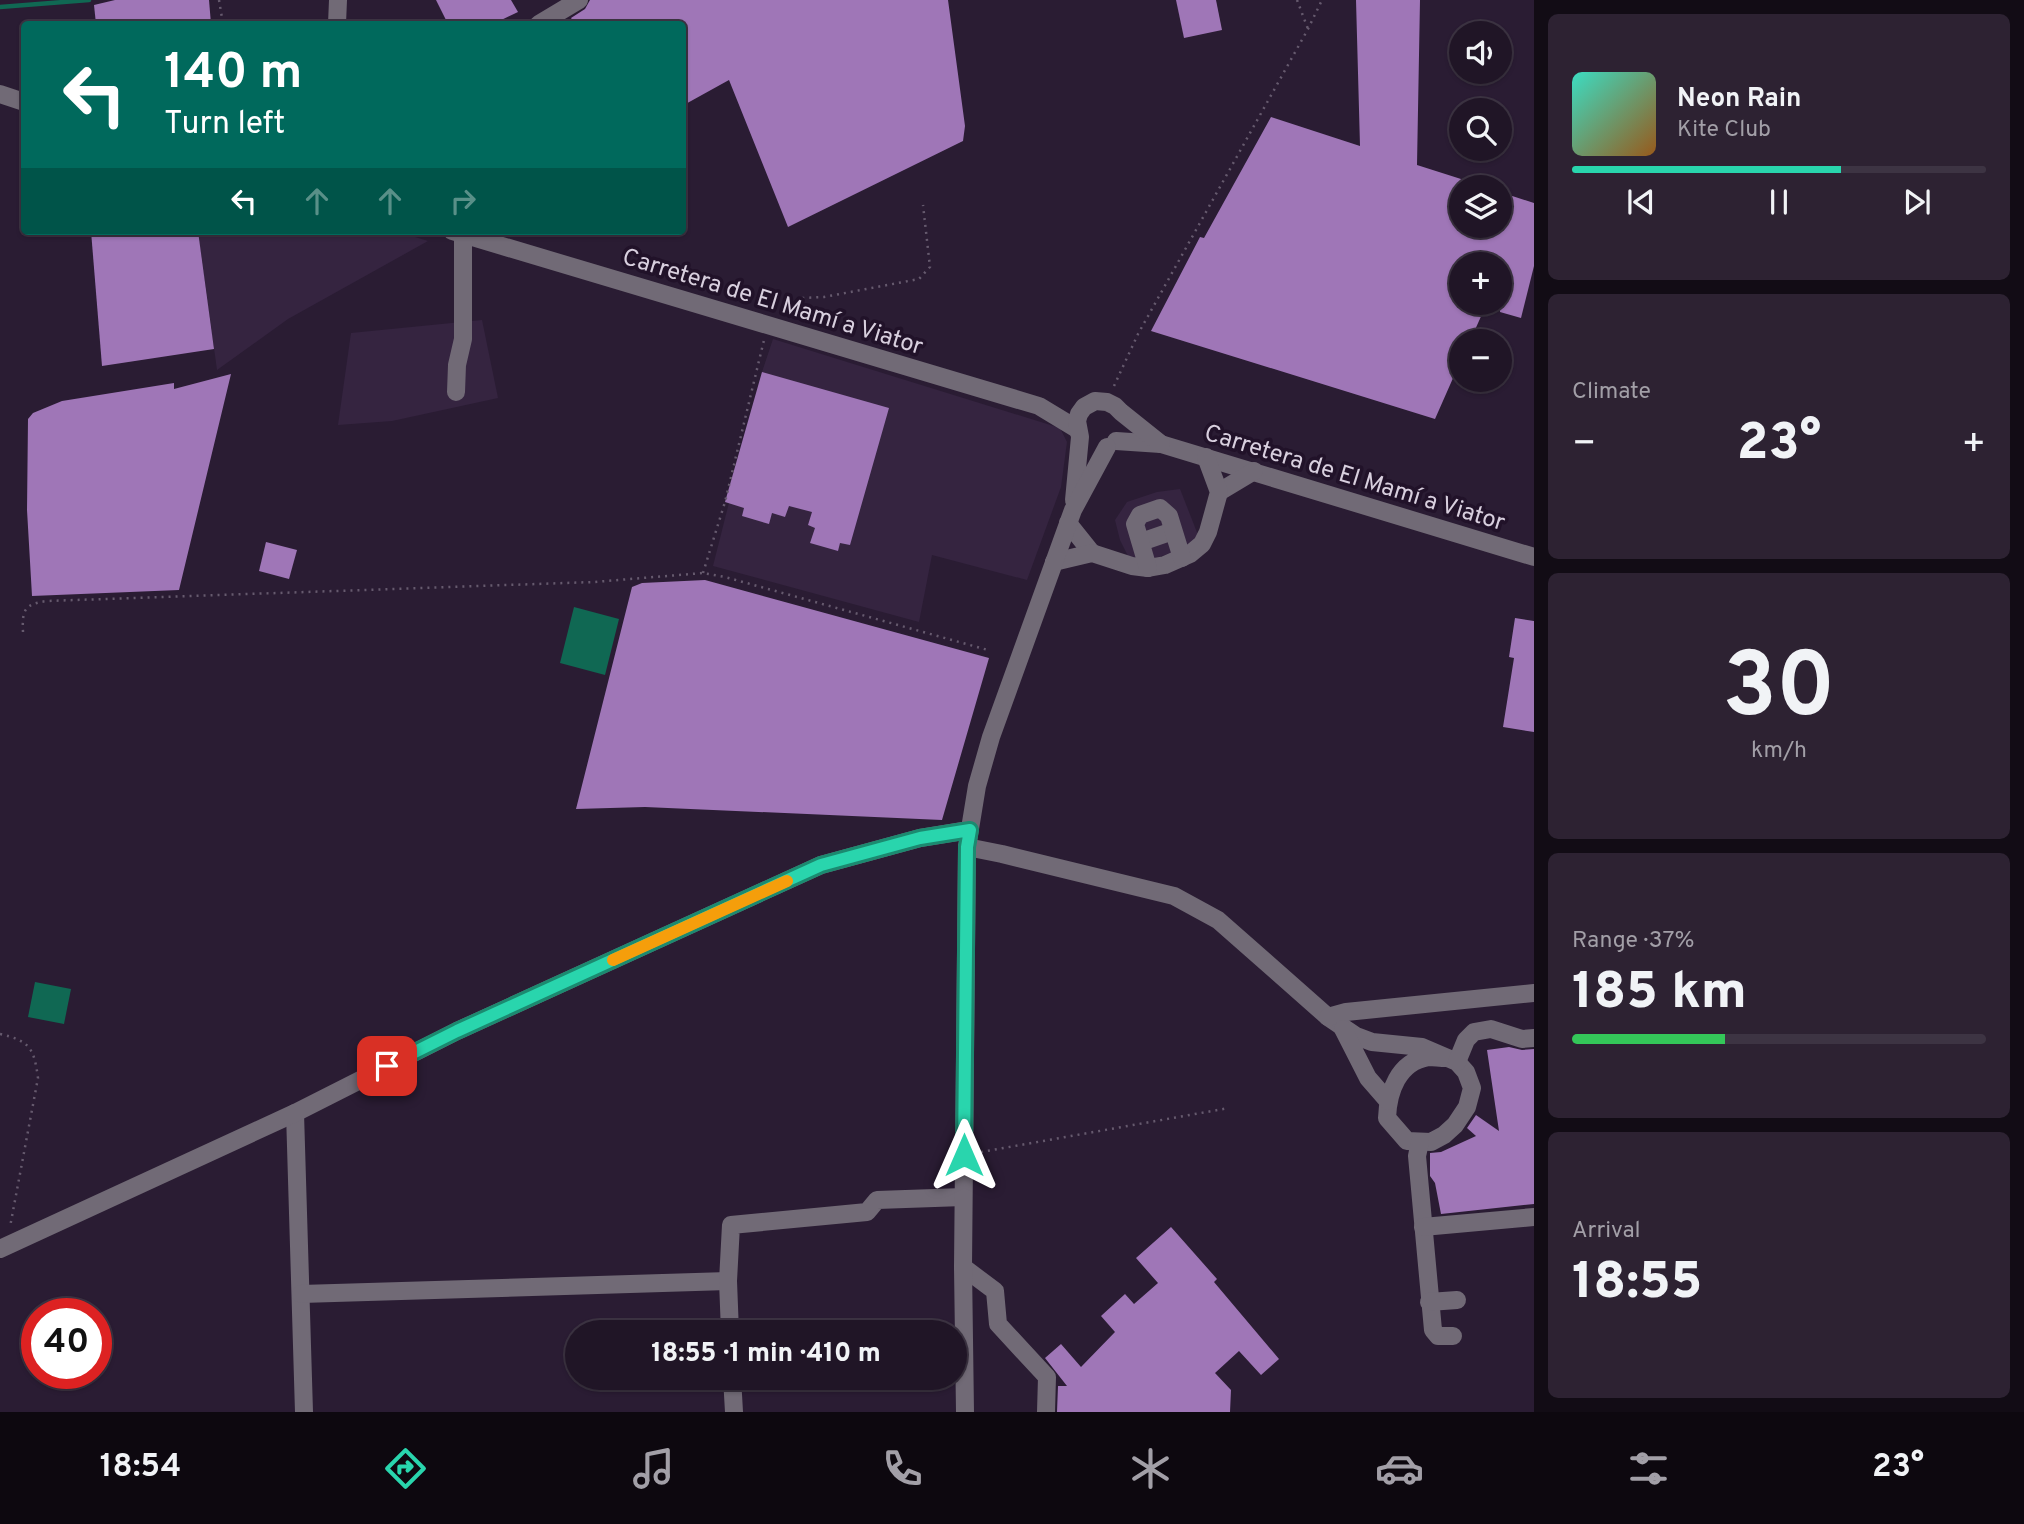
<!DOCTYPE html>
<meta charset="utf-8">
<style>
body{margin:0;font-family:Overpass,sans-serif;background:#2d2232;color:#f1f3f6;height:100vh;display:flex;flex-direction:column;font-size:26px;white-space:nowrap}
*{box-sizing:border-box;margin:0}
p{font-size:23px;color:#a29fa7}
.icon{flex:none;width:38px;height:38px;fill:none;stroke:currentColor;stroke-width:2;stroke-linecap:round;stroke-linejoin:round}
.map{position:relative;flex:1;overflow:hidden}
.drawer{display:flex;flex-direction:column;gap:14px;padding:14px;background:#120c15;width:490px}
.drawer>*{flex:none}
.top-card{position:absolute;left:21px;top:21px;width:665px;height:214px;border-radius:7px;box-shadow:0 2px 5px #0004,0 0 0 2px #3d3443;background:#00695c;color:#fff;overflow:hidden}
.controls{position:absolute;left:1449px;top:21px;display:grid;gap:14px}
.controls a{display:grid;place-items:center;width:63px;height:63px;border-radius:50%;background:#201526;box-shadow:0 2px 5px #0004,0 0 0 2px #3d3443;font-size:35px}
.speed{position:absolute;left:21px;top:1298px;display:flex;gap:14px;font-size:35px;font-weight:700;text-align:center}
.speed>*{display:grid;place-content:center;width:91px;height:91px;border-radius:50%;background:#201526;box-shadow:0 2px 5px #0004,0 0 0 2px #3d3443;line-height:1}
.speed .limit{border:10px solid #d22;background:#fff;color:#111}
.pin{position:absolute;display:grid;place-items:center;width:60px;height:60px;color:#fff;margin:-30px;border-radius:14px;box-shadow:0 4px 10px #0006}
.me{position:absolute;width:77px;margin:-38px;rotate:0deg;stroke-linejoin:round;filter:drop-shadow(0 0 5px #0008)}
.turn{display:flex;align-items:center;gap:24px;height:147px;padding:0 28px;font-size:32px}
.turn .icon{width:91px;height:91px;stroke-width:2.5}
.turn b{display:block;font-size:49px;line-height:60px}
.lanes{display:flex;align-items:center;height:66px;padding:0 28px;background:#0003;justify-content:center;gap:35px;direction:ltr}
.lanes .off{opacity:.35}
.big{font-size:52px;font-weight:800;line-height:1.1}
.drawer .card{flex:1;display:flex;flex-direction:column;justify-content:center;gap:10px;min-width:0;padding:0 24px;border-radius:10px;background:#2d2232}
.drawer .dial{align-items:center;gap:0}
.dial b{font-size:91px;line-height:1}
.song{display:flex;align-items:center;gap:21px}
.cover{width:84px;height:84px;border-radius:10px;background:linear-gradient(135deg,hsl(170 70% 55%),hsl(30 70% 35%))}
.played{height:7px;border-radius:4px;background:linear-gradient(90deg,#29d5ad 65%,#3d3443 65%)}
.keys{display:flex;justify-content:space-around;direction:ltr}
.heat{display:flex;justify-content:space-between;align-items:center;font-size:38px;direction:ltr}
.charge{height:10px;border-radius:5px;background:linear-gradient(90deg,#34c759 37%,#3d3443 0)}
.trip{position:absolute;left:565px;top:1320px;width:402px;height:70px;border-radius:35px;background:#201526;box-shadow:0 2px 5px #0004,0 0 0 2px #3d3443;font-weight:800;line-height:70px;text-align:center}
.tabs{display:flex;height:112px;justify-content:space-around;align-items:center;background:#0d080f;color:#a29fa7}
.tabs .icon{width:49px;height:49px}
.tabs .on{color:#29d5ad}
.tabs b{font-size:32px;color:#f1f3f6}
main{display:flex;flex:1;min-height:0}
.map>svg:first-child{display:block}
</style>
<main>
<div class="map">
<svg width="1534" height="1412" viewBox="0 0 1534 1412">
<rect width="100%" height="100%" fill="#2a1c33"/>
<g fill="#352440">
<polygon points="198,231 396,231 428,241 288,319 217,370"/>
<polygon points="482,320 498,398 392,421 338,425 351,333"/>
<polygon points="773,339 1060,428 1067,442 1061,487 1027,580 932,555 919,622 713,566 762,372"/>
<polygon points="1180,489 1198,535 1187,548 1149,560 1128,556 1120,540 1115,520 1127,502 1157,492"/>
</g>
<g fill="#106853">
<polygon points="574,607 619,619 605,675 560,663"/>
<polygon points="35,982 71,989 64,1024 28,1017"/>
</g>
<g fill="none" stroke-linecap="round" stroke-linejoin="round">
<polyline stroke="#106853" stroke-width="4.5" points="0,7 89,0"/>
</g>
<g fill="#9f76b7">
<polygon points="115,0 209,0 211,24 96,24 94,5"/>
<polygon points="436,0 511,0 518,12 493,24 448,24"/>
<polygon points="590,0 948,0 965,126 963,141 788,227 729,80 682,106 682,24 575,24 571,18 585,9"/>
<polygon points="1176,0 1216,0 1222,30 1184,38"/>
<polygon points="1356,0 1420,0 1417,165 1461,179 1461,226 1500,226 1500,192 1534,203 1534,266 1521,318 1500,312 1500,264 1461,264 1461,303 1487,303 1470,341 1461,341 1461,360 1435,419 1151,331 1200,237 1204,238 1271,117 1360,146"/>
<polygon points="91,231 198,231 214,349 102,366"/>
<polygon points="762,372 889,408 850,545 840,543 838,551 810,543 815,528 808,525 812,512 789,506 785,517 772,513 769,524 742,516 744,508 725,502"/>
<polygon points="231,374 179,590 32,596 27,510 28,419 33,413 62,401 174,383 174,389"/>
<polygon points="266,542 297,550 289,579 259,571"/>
<polygon points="705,580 989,658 942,820 645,807 576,809 632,587 642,583"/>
<polygon points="1515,618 1534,621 1534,732 1503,727 1514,658 1509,657"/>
<polygon points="1509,1047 1522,1050 1534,1049 1534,1204 1441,1214 1435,1183 1430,1176 1430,1153 1441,1152 1476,1136 1467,1128 1476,1115 1499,1131 1487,1050"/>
<polygon points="1171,1227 1217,1279 1214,1282 1279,1359 1261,1375 1239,1351 1215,1373 1231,1390 1230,1412 1057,1412 1058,1386 1067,1386 1045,1358 1061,1344 1081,1367 1115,1332 1101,1316 1125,1294 1134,1304 1158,1283 1136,1258"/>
</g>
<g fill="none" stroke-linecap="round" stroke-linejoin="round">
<g stroke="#665a6e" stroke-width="2.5" stroke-dasharray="2 5" stroke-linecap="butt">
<polyline points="219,0 223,24"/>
<polyline points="1297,0 1308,29"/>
<polyline points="789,313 790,308 802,298 824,297 919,279 930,267 923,205"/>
<polyline points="1114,386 1138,334 1308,29 1322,0"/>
<polyline points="703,573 725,502 764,340"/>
<path d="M23 632C22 610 24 604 47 601L594 582 703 573 725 577 988 650"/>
<path d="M0 1034C30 1041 34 1048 38 1078L10 1227"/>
<polyline points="981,1152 1229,1108"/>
</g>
<g stroke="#716a76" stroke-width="18">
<polyline points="337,24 338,0"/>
<polyline points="539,24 579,0"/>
<polyline points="0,94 24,102"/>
<polyline points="452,231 1039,406 1077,429"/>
<polyline points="456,392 457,365 463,339 463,234"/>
<polyline points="1116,441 1161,444 1534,557"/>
<polyline points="1219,492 1254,471"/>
<polyline points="1074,500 1080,437 1077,421 1079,414 1084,407 1095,401 1107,402 1115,406 1121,412 1161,444"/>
<polyline points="1068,523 1092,553"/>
<polyline points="1141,542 1173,531"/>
<polyline points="1054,562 1092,553 1132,566 1148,568 1165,565 1190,554 1202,544 1208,532 1219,492 1206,457"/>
<polyline points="1148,568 1135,524 1140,515 1160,508 1169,516 1182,558"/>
<path d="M967 847 1002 854 1174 896 1218 920 1328 1017 1356 1036 1372 1042 1422 1047 1457 1062 1466 1072 1472 1088 1467 1107 1455 1125 1444 1135 1431 1142 1407 1141 1387 1118C1388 1092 1398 1062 1428 1057 1434 1057 1440 1058 1446 1058"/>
<polyline points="1328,1017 1346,1012 1534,993"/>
<polyline points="1343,1029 1368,1078 1388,1101"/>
<polyline points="1457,1062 1466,1040 1474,1032 1491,1029 1522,1039 1534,1038"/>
<polyline points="295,1113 304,1412"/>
<polyline points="1420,1142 1417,1156 1433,1330 1438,1336 1453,1336"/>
<polyline points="1423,1227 1534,1217"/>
<polyline points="0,1249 295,1113 457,1031 821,865 920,838 969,830"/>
<polyline points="963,1267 995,1291 998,1324 1047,1377 1046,1412"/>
<polyline points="301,1294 728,1281"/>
<polyline points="1429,1302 1457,1300"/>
<polyline points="730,1332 728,1281 731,1225 867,1212 877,1200 963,1197"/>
<polyline points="732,1377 734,1412"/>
<polyline points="965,1412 963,1267 967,847 977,786 991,737 1073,510 1107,447"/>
</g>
</g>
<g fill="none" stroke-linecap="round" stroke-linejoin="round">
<g stroke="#1b8a70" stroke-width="18">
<polyline id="route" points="387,1066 457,1031 821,865 920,838 970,830 967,847 964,1155"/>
</g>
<use href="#route" stroke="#29d5ad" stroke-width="12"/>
<polyline stroke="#f59e0b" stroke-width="12" points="613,960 787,881"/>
</g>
<g text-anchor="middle" stroke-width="7" stroke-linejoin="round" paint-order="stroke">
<g font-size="24" fill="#d8cfde" stroke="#211229">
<text transform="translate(773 301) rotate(17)" y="8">Carretera de El Mamí a Viator</text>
<text transform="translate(1355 477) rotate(17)" y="8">Carretera de El Mamí a Viator</text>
</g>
</g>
</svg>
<div class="controls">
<a><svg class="icon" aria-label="sound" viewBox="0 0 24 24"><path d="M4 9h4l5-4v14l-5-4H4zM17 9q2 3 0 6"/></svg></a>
<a><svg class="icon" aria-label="search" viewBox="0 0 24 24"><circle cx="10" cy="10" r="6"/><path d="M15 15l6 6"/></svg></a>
<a><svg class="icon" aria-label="layers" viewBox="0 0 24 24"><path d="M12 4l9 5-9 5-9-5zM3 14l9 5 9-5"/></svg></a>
<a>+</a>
<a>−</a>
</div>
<div class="speed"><div class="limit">40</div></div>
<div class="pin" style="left:387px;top:1066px;background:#d93025"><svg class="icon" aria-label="arrive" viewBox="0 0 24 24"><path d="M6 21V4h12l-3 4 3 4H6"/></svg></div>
<svg class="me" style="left:964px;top:1155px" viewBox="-20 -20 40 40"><path d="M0-17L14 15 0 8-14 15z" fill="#29d5ad" stroke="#fff" stroke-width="4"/></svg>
<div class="trip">18:55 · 1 min · 410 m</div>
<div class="top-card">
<div class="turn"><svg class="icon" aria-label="left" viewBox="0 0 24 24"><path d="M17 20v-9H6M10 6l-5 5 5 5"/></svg><div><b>140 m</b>Turn left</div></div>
<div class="lanes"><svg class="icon" aria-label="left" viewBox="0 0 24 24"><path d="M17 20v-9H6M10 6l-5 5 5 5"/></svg><svg class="icon off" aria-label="ahead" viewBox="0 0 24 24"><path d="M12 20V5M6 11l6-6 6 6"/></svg><svg class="icon off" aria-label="ahead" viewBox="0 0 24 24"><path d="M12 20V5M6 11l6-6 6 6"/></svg><svg class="icon off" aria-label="right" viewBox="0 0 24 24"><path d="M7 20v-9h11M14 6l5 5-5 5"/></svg></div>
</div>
</div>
<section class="drawer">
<div class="card">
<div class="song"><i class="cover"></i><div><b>Neon Rain</b><p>Kite Club</p></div></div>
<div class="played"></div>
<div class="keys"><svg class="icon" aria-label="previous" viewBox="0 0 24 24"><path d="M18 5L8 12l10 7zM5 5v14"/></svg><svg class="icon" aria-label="pause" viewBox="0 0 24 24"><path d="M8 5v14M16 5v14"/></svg><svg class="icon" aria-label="next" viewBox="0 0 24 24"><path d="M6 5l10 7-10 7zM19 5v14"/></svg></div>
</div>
<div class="card"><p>Climate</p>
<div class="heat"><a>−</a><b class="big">23°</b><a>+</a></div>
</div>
<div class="card dial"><b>30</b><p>km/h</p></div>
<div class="card"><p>Range · 37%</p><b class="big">185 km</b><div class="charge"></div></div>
<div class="card"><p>Arrival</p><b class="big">18:55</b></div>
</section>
</main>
<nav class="tabs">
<b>18:54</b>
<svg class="icon on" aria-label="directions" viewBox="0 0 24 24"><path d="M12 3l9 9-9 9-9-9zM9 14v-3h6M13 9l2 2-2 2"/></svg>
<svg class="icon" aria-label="music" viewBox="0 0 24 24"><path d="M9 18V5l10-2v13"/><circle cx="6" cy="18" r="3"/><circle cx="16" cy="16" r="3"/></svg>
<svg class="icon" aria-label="phone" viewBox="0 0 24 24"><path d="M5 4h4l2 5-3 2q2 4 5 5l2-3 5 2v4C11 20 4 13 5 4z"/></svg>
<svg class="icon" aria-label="climate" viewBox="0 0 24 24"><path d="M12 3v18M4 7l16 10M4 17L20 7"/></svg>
<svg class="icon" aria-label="car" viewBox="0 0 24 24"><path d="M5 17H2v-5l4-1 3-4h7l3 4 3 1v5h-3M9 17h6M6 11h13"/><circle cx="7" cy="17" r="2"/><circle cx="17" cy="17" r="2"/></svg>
<svg class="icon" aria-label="filters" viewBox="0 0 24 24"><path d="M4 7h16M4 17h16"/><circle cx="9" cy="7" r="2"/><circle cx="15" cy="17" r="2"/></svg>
<b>23°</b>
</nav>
